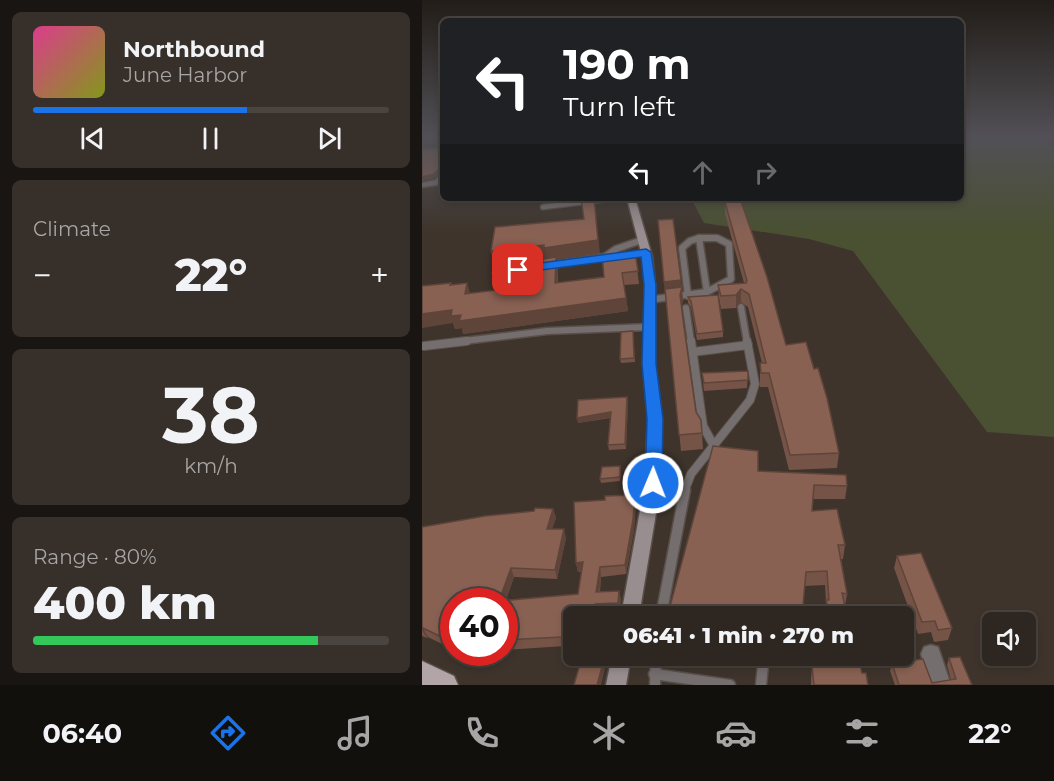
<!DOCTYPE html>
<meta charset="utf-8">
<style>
body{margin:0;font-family:Montserrat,sans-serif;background:#362f2a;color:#f1f3f6;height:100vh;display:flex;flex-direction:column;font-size:22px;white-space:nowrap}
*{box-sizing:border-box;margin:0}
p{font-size:20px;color:#a7a5a5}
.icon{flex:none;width:33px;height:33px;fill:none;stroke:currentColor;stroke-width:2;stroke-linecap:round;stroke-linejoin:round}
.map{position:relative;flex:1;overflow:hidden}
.panel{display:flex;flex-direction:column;gap:12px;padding:12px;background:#191512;width:422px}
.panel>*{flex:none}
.banner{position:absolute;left:18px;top:18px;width:524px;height:183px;border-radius:9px;box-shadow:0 3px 9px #0003,0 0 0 2px #49443f;background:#202124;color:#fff;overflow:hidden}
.tools{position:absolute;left:560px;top:612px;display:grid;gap:12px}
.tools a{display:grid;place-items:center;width:54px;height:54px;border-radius:9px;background:#2e2721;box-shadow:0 3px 9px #0003,0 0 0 2px #49443f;font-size:30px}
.speed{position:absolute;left:18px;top:588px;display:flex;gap:12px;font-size:30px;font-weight:700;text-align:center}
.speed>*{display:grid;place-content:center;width:78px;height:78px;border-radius:50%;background:#2e2721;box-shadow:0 3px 9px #0003,0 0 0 2px #49443f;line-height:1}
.speed .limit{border:9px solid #d22;background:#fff;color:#111}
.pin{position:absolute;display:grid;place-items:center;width:51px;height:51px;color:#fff;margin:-26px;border-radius:12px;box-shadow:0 3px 9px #0006}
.me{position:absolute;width:66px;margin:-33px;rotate:1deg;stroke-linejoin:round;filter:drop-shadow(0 0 4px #0008)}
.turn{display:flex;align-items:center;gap:21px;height:126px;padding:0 24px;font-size:27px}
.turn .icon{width:78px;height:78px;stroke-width:2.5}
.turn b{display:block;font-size:42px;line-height:51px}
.lanes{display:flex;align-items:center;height:57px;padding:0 24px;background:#0003;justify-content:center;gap:30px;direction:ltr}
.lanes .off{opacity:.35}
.big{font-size:45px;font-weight:800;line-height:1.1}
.panel .tile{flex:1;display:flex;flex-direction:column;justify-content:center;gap:9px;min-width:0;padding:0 21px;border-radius:9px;background:#362f2a}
.panel .dial{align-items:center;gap:0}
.dial b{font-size:78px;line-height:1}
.song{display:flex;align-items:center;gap:18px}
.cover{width:72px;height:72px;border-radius:9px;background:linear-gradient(135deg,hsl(330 70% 55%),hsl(70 70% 35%))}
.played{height:6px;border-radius:3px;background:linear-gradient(90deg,#1a73e8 60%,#49443f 60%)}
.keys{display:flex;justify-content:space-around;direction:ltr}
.heat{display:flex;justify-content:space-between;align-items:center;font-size:33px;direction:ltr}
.charge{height:9px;border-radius:4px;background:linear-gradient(90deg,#34c759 80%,#49443f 0)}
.trip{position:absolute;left:141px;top:606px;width:351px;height:60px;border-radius:9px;background:#2e2721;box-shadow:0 3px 9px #0003,0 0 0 2px #49443f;font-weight:800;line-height:60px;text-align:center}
.tab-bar{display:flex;height:96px;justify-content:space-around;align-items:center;background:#12100d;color:#a7a5a5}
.tab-bar .icon{width:42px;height:42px}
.tab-bar .current{color:#1a73e8}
.tab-bar b{font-size:27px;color:#f1f3f6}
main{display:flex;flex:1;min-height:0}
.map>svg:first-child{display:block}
</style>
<main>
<section class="panel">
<div class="tile">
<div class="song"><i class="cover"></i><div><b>Northbound</b><p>June Harbor</p></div></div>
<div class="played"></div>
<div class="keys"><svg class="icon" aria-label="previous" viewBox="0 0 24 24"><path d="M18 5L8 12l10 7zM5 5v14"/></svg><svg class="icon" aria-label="pause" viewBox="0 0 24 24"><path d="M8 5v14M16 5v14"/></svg><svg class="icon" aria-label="next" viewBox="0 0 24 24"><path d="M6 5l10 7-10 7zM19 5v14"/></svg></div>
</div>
<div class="tile"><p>Climate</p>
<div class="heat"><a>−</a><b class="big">22°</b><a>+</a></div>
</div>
<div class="tile dial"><b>38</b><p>km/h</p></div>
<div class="tile"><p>Range · 80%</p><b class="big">400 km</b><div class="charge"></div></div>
</section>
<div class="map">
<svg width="633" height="685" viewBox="0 0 633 685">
<rect width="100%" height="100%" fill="#3e342c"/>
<polygon fill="#4a5032" points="539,136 608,136 632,146 632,437 565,432 431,251 387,239 282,223 269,198 538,198"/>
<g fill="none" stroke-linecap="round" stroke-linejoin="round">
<g stroke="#5a5049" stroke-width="7">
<polyline id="lane-far3" points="121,207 194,198"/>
</g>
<g stroke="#5a5049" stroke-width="9">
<g id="lane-far2">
<polygon points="277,238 295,238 307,244 309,279 285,292"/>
<polyline points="184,256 194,249 220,240"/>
<polyline points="74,273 188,256"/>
<polyline points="266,296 260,248 268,241 277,238"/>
<polyline points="226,300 285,292"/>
<polyline points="319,307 325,342"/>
<polyline points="264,308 269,342"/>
<polyline points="33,342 125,331 226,327"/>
</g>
</g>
<g stroke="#5a5049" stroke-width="10">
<g id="lane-far1">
<polyline points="269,341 281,426 292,446"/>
<polyline points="2,346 45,341"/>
<polyline points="271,352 326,345"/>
<polyline points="262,492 269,474 328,400 333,384 325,341"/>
</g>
</g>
<g stroke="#5a5049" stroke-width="13">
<g id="lane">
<polyline points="239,616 263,490"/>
<polyline points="232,674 308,685"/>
<polyline points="233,685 234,656"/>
<polyline points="339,685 342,656"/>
</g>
</g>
<g stroke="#5a5049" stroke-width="3">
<g id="street">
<polygon points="18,175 21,175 20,184 0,187 0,183 14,180"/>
<polygon points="509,645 516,647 529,685 509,685 499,654 502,647"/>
</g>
</g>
<g stroke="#5a5049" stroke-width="3">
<g id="secondary">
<polygon points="205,198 213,198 230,256 233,285 233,364 240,419 239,483 217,616 199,616 223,483 226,419 221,364 223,285 220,256"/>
<polygon points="190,656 209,656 204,685 184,685"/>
</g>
</g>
<g stroke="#5a5049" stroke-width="3">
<polygon id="primary" points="0,661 32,676 36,685 0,685"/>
</g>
<use href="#lane-far3" stroke="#756e6f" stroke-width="4.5"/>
<use href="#lane-far2" stroke="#756e6f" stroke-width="6"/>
<use href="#lane-far1" stroke="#756e6f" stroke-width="8"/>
<use href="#lane" stroke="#756e6f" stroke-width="10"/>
<use href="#street" fill="#756e6f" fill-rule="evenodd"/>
<use href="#secondary" fill="#988d8f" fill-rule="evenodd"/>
<use href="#primary" fill="#b3a5a7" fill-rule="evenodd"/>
</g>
<g fill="#755347">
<polygon points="303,202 364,345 417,453 415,468 367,470 346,387 338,387 338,363 340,363 326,307 319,302 314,308 299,309 297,298 296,285 322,283 303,214"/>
<polygon points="236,220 260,287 261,301 259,306 274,412 280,433 281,449 259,451"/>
<polygon points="69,251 178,253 135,259 136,270 136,283 182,277 213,252 217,284 202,285 206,311 41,334 40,328 33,329 31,323 30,285 48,293 117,285 124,259 72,264"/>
<polygon points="266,297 301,331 301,337 275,340 269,307 266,303"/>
<polygon points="211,331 213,362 199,363 198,359"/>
<polygon points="326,371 325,388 282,391 280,373"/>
<polygon points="205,397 206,402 204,449 187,450 186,445 188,418 156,423 155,418"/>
<polygon points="199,470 198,481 179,483 178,479"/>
<polygon points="336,471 425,486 423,499 391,499 390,511 423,545 421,559 419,559 425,594 423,606 425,616 403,616 403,614 404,602 403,585 382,586 380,616 248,616 247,610"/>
<polygon points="213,495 214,504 212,530 204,574 179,577 178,592 197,591 199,600 197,612 175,613 175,616 150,617 143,646 82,650 82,602 32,602 32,650 6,637 5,638 0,636 0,527 131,509 134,518 130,529 144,538 135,579 92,577 84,600 156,594 159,572 156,572 154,563 183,500"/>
<polygon points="475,556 530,628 526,640 512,642 509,632 496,634 472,568"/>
<polygon points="36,652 50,652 47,658"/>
<polygon points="354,656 376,656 375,662 354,660"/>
<polygon points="399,656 436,656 440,673 446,685 389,685 389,679 390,666 400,666"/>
<polygon points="527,658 550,685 473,685 468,671 470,663 510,683 529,680 525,665"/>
</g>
<g fill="#5f443a">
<polygon points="17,169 21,169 21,173 18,173 13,178 0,181 0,177"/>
<polygon points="172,198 178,253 135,259 136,270 135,296 124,259 72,264 69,251 176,240"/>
<polygon points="259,280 261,301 259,309 243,292 242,282"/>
<polygon points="45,283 49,296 43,294"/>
<polygon points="319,289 319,302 314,308 314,295"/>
<polygon points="204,298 206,311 41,334 40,328 33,329 31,323 0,328 0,314 30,310"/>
<polygon points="205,397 206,402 204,449 203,444"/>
<polygon points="189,412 190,417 156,423 155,418"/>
<polygon points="213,495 214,504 212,530 204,574 203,565"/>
<polygon points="131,509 134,518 127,538 125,529"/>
<polygon points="142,529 144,538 135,579 133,570"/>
<polygon points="161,562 163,571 156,572 154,563"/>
<polygon points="178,567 179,577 176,601 174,592"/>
<polygon points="89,568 92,577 82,605 77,601"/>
<polygon points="197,591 199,600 197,612 196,603"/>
<polygon points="173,604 175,613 175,616 172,608"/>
<polygon points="147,608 150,617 143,646 140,637"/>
<polygon points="1,628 6,637 5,638 0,630"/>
<polygon points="45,652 50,652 47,658"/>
<polygon points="183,656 186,656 179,685 175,685"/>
</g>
<g fill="#886153" stroke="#5f443a" stroke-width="1.5">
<polygon points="21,148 21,169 17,169 12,174 0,177 0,149"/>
<polygon points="159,198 172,198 176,240 122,248 122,245 69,251 73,227 162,219"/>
<polygon points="319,201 345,277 364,345 384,342 392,369 396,368 405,398 417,453 368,455 347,373 339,373 338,363 344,363 327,294 319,289 314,295 299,296 296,285 324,283 325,281 303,202"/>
<polygon points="251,219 259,280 242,282 236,220"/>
<polygon points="213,252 216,271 200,273 204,298 37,321 39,315 29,316 30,310 0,314 0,286 29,283 28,285 45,283 43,294 117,285 121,259 134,257 133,283 182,277 180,255"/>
<polygon points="260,287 258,295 262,327 274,412 279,420 280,433 257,435 243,289"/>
<polygon points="296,295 301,331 275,334 269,301 266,297"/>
<polygon points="211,331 212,358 198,359 199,332"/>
<polygon points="326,371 326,380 282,383 280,373"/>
<polygon points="205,397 203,444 186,445 189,412 155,418 156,400"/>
<polygon points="291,446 336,451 336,471 424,475 425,486 392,485 390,511 415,509 423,545 416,545 425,594 420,593 425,616 408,616 404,600 407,600 405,571 384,572 380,616 292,616 247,610"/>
<polygon points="198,466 198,477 178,479 180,467"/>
<polygon points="213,495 211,520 203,565 178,567 174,592 197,591 196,603 173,604 172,608 147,608 140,637 82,640 82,602 32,602 32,643 1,628 0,629 0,527 63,516 112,511 113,508 131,509 125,529 142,529 133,570 89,568 77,601 156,594 161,562 154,563 152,502 183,500 183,496"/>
<polygon points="499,553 530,628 516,630 513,621 500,622 475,556"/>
<polygon points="165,656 183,656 175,685 152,685 159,660 164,661"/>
<polygon points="403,656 436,656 440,673 444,673 446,685 392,685 390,666 405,666"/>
<polygon points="538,657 550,685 477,685 470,663 501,659 510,683 534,679 527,658"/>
</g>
<linearGradient id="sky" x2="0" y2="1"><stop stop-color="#221d18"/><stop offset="0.59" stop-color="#525056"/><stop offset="1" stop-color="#525056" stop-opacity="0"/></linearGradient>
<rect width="633" height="232" fill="url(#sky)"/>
<polygon fill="#1a73e8" stroke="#114b97" stroke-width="1.5" points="224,249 229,252 234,285 234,364 241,419 240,483 238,487 231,489 225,487 223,483 225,419 220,364 222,285 219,257 96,273 90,270 96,266"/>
</svg>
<div class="tools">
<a><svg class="icon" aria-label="sound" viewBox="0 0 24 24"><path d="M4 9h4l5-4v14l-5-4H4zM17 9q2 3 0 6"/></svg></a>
</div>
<div class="speed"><div class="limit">40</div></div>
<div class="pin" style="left:96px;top:270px;background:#d93025"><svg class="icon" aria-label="arrive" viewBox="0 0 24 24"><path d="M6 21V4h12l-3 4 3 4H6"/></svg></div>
<svg class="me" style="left:231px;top:483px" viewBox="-20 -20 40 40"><circle r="17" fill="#1a73e8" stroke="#fff" stroke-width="3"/><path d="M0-11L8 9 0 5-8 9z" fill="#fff"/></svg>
<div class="trip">06:41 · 1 min · 270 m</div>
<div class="banner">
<div class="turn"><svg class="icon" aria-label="left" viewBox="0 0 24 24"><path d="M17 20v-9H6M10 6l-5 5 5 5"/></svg><div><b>190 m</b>Turn left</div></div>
<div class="lanes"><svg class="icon" aria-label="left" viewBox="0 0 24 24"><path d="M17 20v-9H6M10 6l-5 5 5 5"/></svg><svg class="icon off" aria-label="ahead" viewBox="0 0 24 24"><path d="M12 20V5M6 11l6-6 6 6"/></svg><svg class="icon off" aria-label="right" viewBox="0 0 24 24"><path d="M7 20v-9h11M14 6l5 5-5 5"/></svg></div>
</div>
</div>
</main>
<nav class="tab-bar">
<b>06:40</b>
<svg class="icon current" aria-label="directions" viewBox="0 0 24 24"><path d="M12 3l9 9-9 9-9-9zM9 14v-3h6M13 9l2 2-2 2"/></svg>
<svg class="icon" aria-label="music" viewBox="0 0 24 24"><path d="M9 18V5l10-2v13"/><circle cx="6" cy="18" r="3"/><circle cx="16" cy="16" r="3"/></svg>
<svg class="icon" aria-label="phone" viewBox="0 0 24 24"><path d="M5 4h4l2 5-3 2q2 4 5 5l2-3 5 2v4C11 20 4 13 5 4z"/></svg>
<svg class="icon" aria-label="climate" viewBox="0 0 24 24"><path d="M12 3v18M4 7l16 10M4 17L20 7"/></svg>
<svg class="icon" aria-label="car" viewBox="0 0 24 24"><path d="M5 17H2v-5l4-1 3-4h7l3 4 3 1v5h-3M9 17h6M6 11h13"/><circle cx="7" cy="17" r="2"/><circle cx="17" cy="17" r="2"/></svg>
<svg class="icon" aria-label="filters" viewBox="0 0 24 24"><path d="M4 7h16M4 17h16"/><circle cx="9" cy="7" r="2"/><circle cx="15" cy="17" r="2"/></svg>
<b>22°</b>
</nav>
